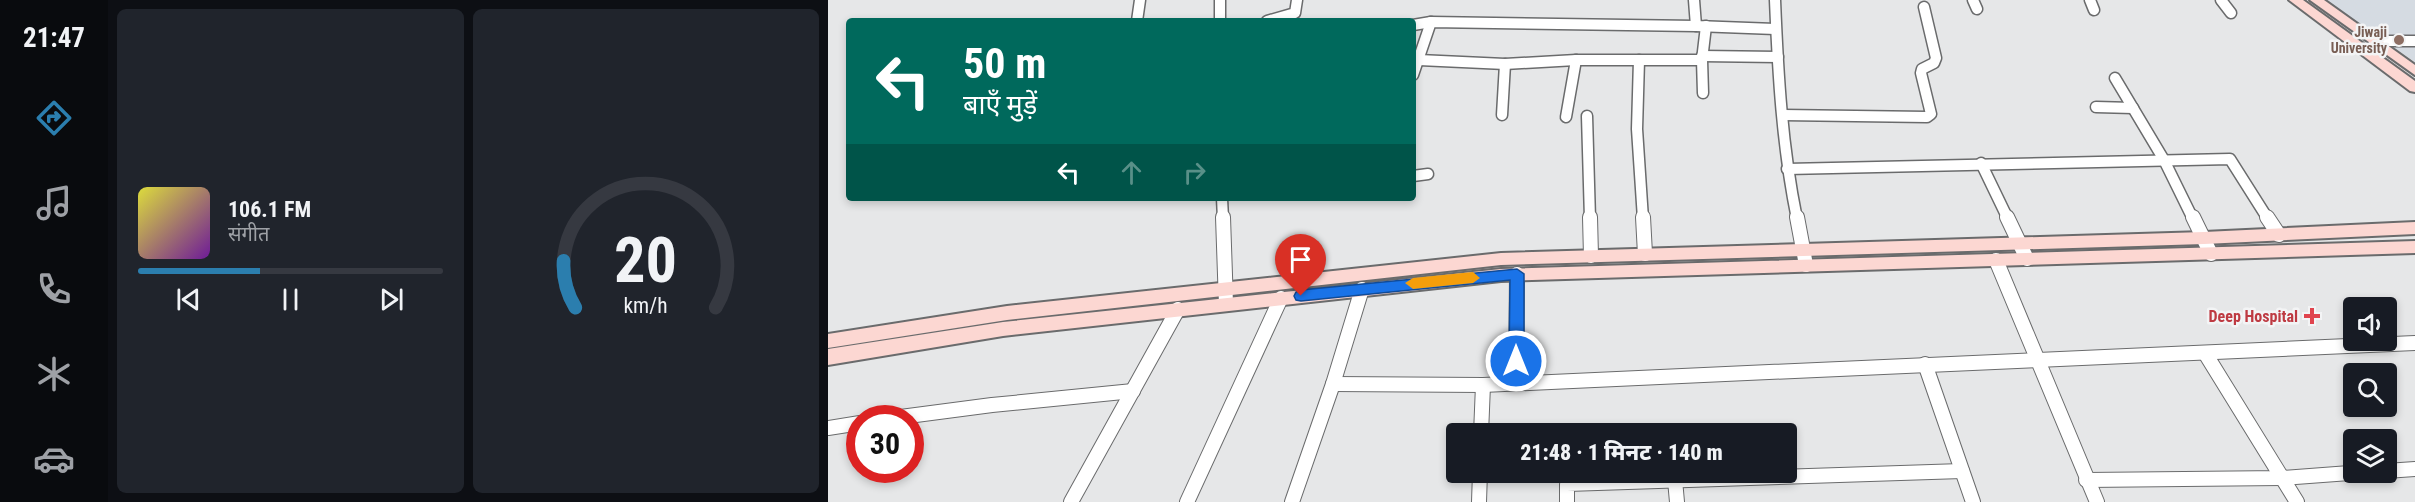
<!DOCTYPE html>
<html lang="hi">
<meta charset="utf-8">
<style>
body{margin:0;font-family:"Roboto Condensed","Noto Sans Devanagari",sans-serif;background:#20242c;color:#f1f3f6;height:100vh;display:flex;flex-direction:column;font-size:22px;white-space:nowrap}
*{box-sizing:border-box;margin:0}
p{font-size:20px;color:#9ea1a6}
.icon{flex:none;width:33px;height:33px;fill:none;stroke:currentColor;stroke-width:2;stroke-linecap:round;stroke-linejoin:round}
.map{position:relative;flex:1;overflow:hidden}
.details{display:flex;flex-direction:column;gap:9px;padding:9px;background:#0d0f14;width:720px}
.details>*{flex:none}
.banner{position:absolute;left:18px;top:18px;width:570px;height:183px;border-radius:6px;box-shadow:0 3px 9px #0003;background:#00695c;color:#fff;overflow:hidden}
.tools{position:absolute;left:1515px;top:297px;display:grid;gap:12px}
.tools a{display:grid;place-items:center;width:54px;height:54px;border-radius:6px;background:#171b24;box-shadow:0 3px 9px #0003;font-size:30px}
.speed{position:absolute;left:18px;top:405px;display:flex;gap:12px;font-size:30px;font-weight:700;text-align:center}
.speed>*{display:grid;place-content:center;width:78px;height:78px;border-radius:50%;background:#171b24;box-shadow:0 3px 9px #0003;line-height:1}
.speed .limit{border:9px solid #d22;background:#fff;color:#111}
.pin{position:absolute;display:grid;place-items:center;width:51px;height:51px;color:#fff;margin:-62px -26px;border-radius:50% 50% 50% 0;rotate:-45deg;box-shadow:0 0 6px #0007}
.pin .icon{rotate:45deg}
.me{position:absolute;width:66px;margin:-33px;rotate:0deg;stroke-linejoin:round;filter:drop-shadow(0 0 4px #0008)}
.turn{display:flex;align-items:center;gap:21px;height:126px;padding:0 18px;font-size:27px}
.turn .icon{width:78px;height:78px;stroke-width:2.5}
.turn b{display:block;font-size:42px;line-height:51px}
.lanes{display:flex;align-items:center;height:57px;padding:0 18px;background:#0003;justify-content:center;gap:30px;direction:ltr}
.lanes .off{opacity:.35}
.details .widget{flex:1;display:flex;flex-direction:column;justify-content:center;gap:9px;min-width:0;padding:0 21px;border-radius:9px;background:#20242c}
.details .dial{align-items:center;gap:0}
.dial svg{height:156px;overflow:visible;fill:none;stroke:#363941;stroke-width:7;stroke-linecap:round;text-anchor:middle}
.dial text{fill:#f1f3f6;stroke:none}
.song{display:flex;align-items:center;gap:18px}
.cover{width:72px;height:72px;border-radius:9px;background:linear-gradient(135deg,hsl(60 70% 55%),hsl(280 70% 35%))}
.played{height:6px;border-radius:3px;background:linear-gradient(90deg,#2b7eae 40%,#363941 40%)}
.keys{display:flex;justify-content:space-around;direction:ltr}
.details .tiles{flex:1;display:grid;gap:9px;grid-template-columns:repeat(2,1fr)}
.trip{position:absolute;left:618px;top:423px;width:351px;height:60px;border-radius:6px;background:#171b24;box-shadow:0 3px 9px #0003;font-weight:800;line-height:60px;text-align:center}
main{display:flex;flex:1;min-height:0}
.menu{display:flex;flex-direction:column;width:108px;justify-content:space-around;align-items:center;background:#090b0e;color:#9ea1a6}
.menu .icon{width:42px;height:42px}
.menu .active{color:#2b7eae}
.menu b{font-size:27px;color:#f1f3f6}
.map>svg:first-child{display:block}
</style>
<main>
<nav class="menu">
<b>21:47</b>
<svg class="icon active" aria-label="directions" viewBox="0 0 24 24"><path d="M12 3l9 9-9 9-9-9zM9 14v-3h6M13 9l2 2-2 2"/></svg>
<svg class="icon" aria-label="music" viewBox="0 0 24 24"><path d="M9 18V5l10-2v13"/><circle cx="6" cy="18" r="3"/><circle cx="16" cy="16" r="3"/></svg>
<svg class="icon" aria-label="phone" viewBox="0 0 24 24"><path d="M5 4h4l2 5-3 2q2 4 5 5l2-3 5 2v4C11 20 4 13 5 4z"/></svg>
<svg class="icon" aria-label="climate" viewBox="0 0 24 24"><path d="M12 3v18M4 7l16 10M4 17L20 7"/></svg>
<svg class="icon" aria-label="car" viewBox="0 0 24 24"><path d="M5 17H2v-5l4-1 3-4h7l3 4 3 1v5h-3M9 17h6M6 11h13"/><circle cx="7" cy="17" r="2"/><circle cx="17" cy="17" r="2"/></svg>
</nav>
<section class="details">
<div class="tiles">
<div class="widget">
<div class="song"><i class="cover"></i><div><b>106.1 FM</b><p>संगीत</p></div></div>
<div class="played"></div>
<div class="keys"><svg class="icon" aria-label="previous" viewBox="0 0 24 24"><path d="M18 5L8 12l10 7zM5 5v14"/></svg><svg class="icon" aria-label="pause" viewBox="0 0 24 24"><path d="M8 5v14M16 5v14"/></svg><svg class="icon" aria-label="next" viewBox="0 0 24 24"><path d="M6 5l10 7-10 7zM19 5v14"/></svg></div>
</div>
<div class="widget dial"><svg viewBox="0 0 100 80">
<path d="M14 69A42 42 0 1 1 86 69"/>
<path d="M14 69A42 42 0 0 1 8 45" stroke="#2b7eae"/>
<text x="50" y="56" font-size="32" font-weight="700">20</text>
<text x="50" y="72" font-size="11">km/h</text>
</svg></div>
</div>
</section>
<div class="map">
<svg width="1587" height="502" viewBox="0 0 1587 502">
<rect width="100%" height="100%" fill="#e6e7e8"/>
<polygon fill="#d5dbe2" points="1498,0 1587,0 1587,62 1523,18"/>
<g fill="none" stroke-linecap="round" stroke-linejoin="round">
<g stroke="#6a6b6c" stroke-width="13">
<g id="street-far1">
<polyline points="392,0 392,21"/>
<polyline points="866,0 868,26 947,29"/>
<path d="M947 0C950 74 954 146 969 219"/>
<polyline points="1145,0 1149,9"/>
<polyline points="1262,0 1266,10"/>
<polyline points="1393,0 1403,13"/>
<polyline points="309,21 312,0"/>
<polyline points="439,21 467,13 469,0"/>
<polyline points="585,25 603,22"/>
<polyline points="1546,41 1587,41"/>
<polyline points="874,56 950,57"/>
<polyline points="591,60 677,64 748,60 874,60"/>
<polyline points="811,60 809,129 815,219"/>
<polyline points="585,75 603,22 868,26"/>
<polyline points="1287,78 1336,160 1365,219"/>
<polyline points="875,93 874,60 878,26"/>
<polyline points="1268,107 1305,108"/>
<polyline points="674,115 677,64"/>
<polyline points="955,115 1099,117 1103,114 1093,73 1094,69 1106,63 1108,58 1096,7"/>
<polyline points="759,116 762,219"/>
<polyline points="738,117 748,60"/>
<polyline points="1153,163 1180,219"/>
<polyline points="959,169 1402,159 1440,219"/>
<polyline points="585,176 600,174"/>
<polyline points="394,198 395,219"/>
</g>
</g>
<g stroke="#6a6b6c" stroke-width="16">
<g id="street">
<polyline points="395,217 398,304"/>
<polyline points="762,217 763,256"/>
<polyline points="815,217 817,254"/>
<polyline points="969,217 978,265"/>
<polyline points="1179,217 1199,259"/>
<polyline points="1365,217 1383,254"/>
<polyline points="1439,217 1451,235"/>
<polyline points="1168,260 1269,502"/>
<polyline points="1377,353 1469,502"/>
<polyline points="1097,364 1145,502"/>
<polyline points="688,383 689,274"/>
<polyline points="505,384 655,385 1587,343"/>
<polyline points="65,418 164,405 305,391"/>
<polyline points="0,428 32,423"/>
<polyline points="653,434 655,385"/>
<polyline points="1558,471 1587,469"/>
<polyline points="847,480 849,502"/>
<polyline points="1258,480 1454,478 1535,472"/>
<polyline points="243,502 350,309"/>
<polyline points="359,502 453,298"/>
<polyline points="464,502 505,384 534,289"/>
<polyline points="651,502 652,472"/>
<polyline points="739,502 739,484 1134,471"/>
</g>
</g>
<g stroke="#6a6b6c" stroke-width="4">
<g id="secondary">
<polygon points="1461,0 1475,0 1587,81 1587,92 1582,91"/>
<polygon points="1482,0 1496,0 1587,65 1587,75"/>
<polygon points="1587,222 1587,234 1376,244 673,265 179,320 0,348 0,334 179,306 673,253 1376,232"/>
<polygon points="1587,241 1587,253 673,281 175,336 0,365 0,349 175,322 673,269"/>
</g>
</g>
<use href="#street-far1" stroke="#fff" stroke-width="10"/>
<use href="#street" stroke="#fff" stroke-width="14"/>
<use href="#secondary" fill="#fcd7d2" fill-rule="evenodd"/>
</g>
<polygon fill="#1a73e8" stroke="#114b97" stroke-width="1.5" points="689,269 696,274 696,361 694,366 688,368 683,366 681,361 682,280 473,301 468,300 466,296 468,292 473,290"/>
<polygon fill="#f59e0b" points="645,272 652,278 645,283 585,289 577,283 585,278"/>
<circle fill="#8d6e63" stroke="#f3f4f5" stroke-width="2" cx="1571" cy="40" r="6"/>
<path fill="#e0444e" stroke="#f3f4f5" stroke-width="2" d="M1481 307h6v6h6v6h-6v6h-6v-6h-6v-6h6z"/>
<g text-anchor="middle" stroke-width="5" stroke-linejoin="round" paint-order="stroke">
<g font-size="14" font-weight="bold" fill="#785e54" stroke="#f3f4f5" text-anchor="end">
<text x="1559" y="37">Jiwaji<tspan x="1559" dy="16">University</tspan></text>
</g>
<g font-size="16" font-weight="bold" fill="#be3a42" stroke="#f3f4f5" text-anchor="end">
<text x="1470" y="322">Deep Hospital</text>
</g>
</g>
</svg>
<div class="tools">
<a><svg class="icon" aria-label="sound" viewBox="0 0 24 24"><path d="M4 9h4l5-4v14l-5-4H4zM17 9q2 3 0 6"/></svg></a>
<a><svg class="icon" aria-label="search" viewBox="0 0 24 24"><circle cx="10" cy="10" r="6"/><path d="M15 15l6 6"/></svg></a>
<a><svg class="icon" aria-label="layers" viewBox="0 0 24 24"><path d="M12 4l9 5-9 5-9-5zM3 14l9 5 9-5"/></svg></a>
</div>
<div class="speed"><div class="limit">30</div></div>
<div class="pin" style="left:473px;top:296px;background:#d93025"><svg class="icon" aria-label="arrive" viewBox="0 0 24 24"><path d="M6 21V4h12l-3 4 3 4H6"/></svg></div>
<svg class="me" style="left:688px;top:361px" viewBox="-20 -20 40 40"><circle r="17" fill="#1a73e8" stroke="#fff" stroke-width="3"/><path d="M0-11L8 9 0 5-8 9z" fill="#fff"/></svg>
<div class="trip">21:48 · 1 मिनट · 140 m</div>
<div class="banner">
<div class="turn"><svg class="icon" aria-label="left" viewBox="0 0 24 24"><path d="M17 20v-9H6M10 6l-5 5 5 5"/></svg><div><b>50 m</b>बाएँ मुड़ें</div></div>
<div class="lanes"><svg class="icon" aria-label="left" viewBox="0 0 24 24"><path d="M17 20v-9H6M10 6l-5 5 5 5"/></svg><svg class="icon off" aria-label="ahead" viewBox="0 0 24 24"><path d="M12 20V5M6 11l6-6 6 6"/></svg><svg class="icon off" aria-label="right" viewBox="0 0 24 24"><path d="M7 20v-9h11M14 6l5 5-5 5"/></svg></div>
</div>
</div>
</main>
